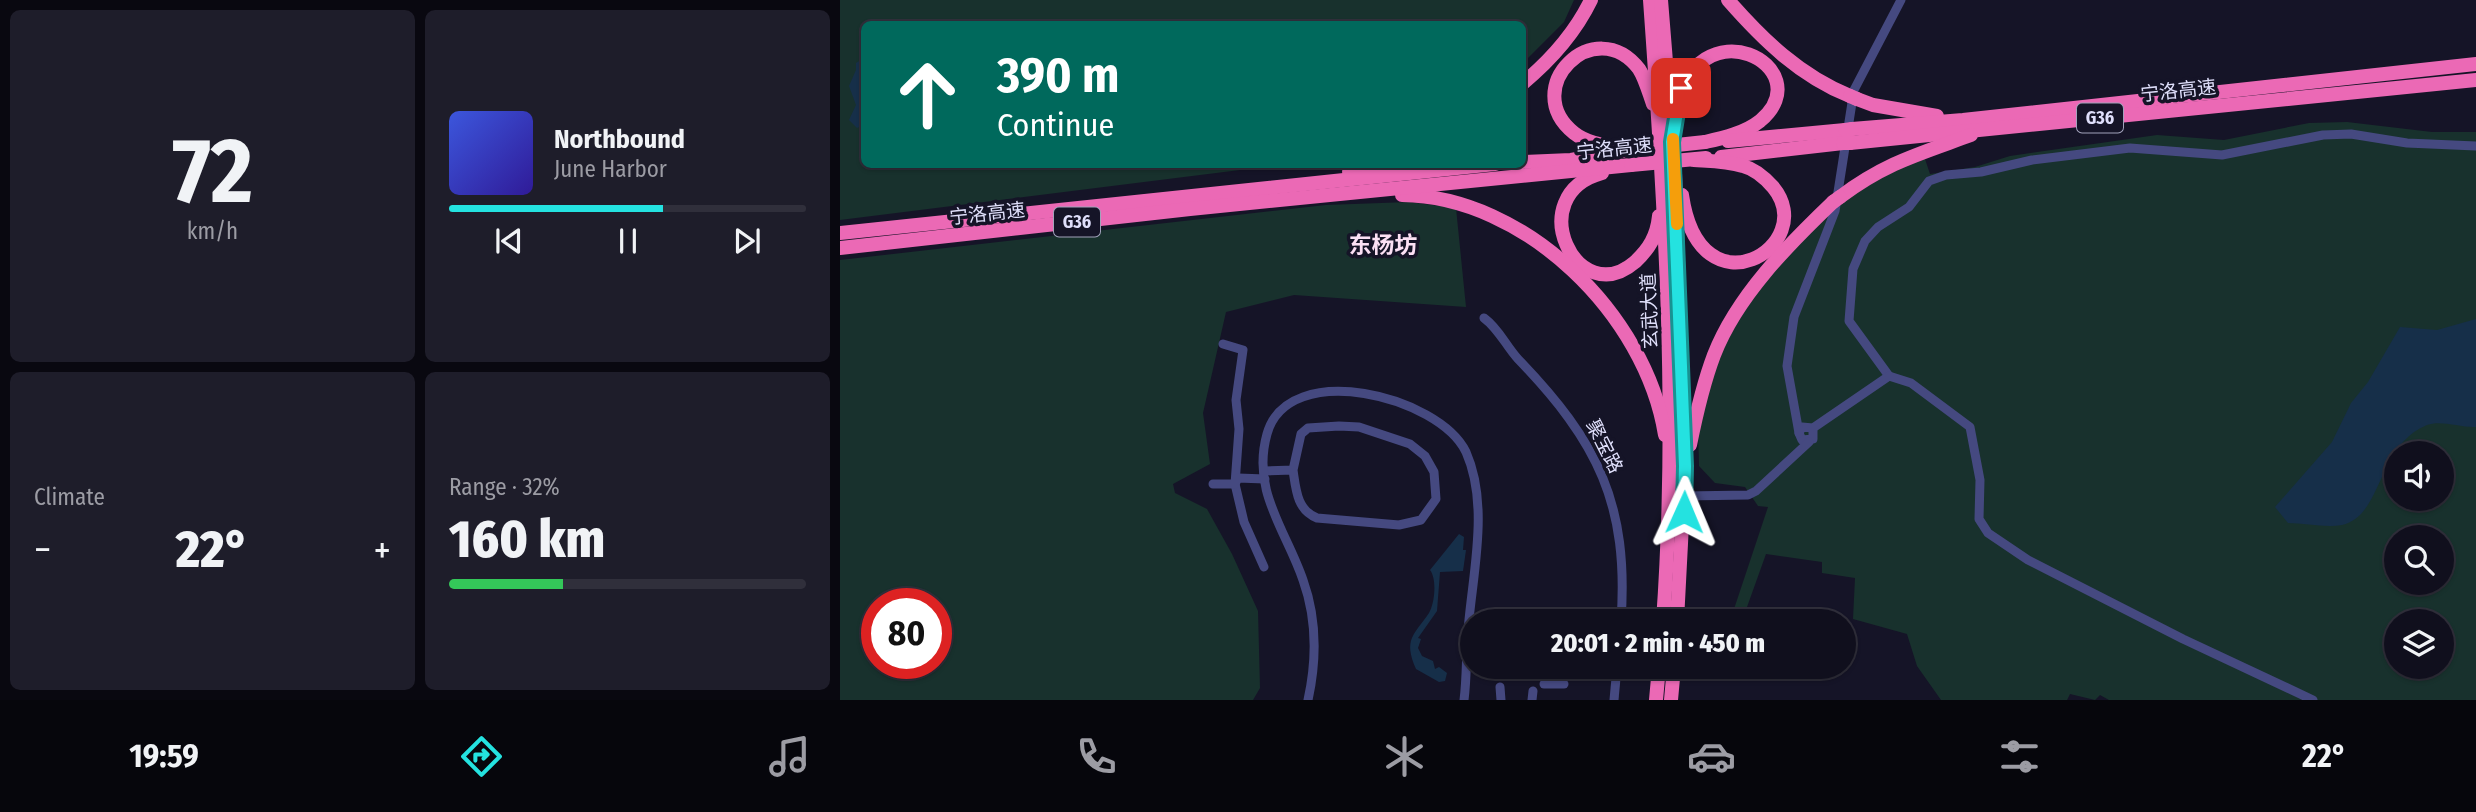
<!DOCTYPE html>
<meta charset="utf-8">
<style>
body{margin:0;font-family:"Fira Sans Condensed","Noto Sans SC",sans-serif;background:#1e1d2a;color:#f1f3f6;height:100vh;display:flex;flex-direction:column;font-size:26px;white-space:nowrap}
*{box-sizing:border-box;margin:0}
p{font-size:23px;color:#9c9ca4}
.icon{flex:none;width:38px;height:38px;fill:none;stroke:currentColor;stroke-width:2;stroke-linecap:round;stroke-linejoin:round}
.map{position:relative;flex:1;overflow:hidden}
.side{display:flex;flex-direction:column;gap:10px;padding:10px;background:#090810;width:840px}
.side>*{flex:none}
.top-card{position:absolute;left:21px;top:21px;width:665px;height:147px;border-radius:10px;box-shadow:0 2px 5px #0004,0 0 0 2px #302f3b;background:#00695c;color:#fff;overflow:hidden}
.buttons{position:absolute;left:1544px;top:441px;display:grid;gap:14px}
.buttons a{display:grid;place-items:center;width:70px;height:70px;border-radius:50%;background:#100f1d;box-shadow:0 2px 5px #0004,0 0 0 2px #302f3b;font-size:35px}
.speed{position:absolute;left:21px;top:588px;display:flex;gap:14px;font-size:35px;font-weight:700;text-align:center}
.speed>*{display:grid;place-content:center;width:91px;height:91px;border-radius:50%;background:#100f1d;box-shadow:0 2px 5px #0004,0 0 0 2px #302f3b;line-height:1}
.speed .limit{border:10px solid #d22;background:#fff;color:#111}
.pin{position:absolute;display:grid;place-items:center;width:60px;height:60px;color:#fff;margin:-30px;border-radius:14px;box-shadow:0 4px 10px #0006}
.me{position:absolute;width:77px;margin:-38px;rotate:1deg;stroke-linejoin:round;filter:drop-shadow(0 0 5px #0008)}
.turn{display:flex;align-items:center;gap:24px;height:147px;padding:0 21px;font-size:32px}
.turn .icon{width:91px;height:91px;stroke-width:2.5}
.turn b{display:block;font-size:49px;line-height:60px}
.big{font-size:52px;font-weight:800;line-height:1.1}
.side .card{flex:1;display:flex;flex-direction:column;justify-content:center;gap:10px;min-width:0;padding:0 24px;border-radius:10px;background:#1e1d2a}
.side .dial{align-items:center;gap:0}
.dial b{font-size:91px;line-height:1}
.song{display:flex;align-items:center;gap:21px}
.cover{width:84px;height:84px;border-radius:10px;background:linear-gradient(135deg,hsl(230 70% 55%),hsl(250 70% 35%))}
.played{height:7px;border-radius:4px;background:linear-gradient(90deg,#24e2e0 60%,#302f3b 60%)}
.keys{display:flex;justify-content:space-around;direction:ltr}
.heat{display:flex;justify-content:space-between;align-items:center;font-size:38px;direction:ltr}
.charge{height:10px;border-radius:5px;background:linear-gradient(90deg,#34c759 32%,#302f3b 0)}
.side .tiles{flex:1;display:grid;gap:10px;grid-template-columns:repeat(2,1fr)}
.trip{position:absolute;left:620px;top:609px;width:396px;height:70px;border-radius:35px;background:#100f1d;box-shadow:0 2px 5px #0004,0 0 0 2px #302f3b;font-weight:800;line-height:70px;text-align:center}
.dock{display:flex;height:112px;justify-content:space-around;align-items:center;background:#06060c;color:#9c9ca4}
.dock .icon{width:49px;height:49px}
.dock .active{color:#24e2e0}
.dock b{font-size:32px;color:#f1f3f6}
main{display:flex;flex:1;min-height:0}
.map>svg:first-child{display:block}
</style>
<main>
<section class="side">
<div class="tiles">
<div class="card dial"><b>72</b><p>km/h</p></div>
<div class="card">
<div class="song"><i class="cover"></i><div><b>Northbound</b><p>June Harbor</p></div></div>
<div class="played"></div>
<div class="keys"><svg class="icon" aria-label="previous" viewBox="0 0 24 24"><path d="M18 5L8 12l10 7zM5 5v14"/></svg><svg class="icon" aria-label="pause" viewBox="0 0 24 24"><path d="M8 5v14M16 5v14"/></svg><svg class="icon" aria-label="next" viewBox="0 0 24 24"><path d="M6 5l10 7-10 7zM19 5v14"/></svg></div>
</div>
<div class="card"><p>Climate</p>
<div class="heat"><a>−</a><b class="big">22°</b><a>+</a></div>
</div>
<div class="card"><p>Range · 32%</p><b class="big">160 km</b><div class="charge"></div></div>
</div>
</section>
<div class="map">
<svg width="1636" height="700" viewBox="0 0 1636 700">
<rect width="100%" height="100%" fill="#151427"/>
<g fill="#18312d" fill-rule="evenodd">
<polygon points="0,0 734,0 724,22 683,63 682,24 24,24 24,164 439,165 0,220"/>
<path d="M1507 122 1592 132H1636V700H1269L1260 695 1255 700 1230 694 1227 700H1101L1077 666 1067 634 1013 619 1015 578 982 573V562L926 554 902 621H890L928 507 918 506 905 487 875 483 859 466C859 454 858 441 858 429 863 352 947 240 1008 195 1031 179 1059 167 1083 153L1090 174 1135 167 1170 156 1317 135 1384 140 1469 123ZM1556 453H1601V499H1556ZM1556 537H1601V583H1556ZM1556 621H1601V667H1556Z"/>
<path d="M569 202 616 208 626 307 454 295 386 312 363 413 370 464 333 484 335 493 367 509 392 554 418 611 420 688 413 700H0V260L486 205ZM37 604H96V663H37Z"/>
</g>
<g fill="#162f49">
<polygon points="24,58 24,125 17,128 9,120 16,105 9,86 16,70 16,63"/>
<path d="M1636 319V427C1621 428 1602 420 1587 425 1537 445 1543 516 1502 525 1486 528 1465 523 1448 523L1435 507 1492 442 1511 403 1528 382 1560 327 1597 330Z"/>
<path d="M619 534 624 537 623 550H626L623 571 600 572 597 611 578 638 581 639 578 648 582 656 593 661 595 669 599 667 607 673 605 681 599 682 576 669C563 639 574 635 589 613 595 603 597 579 590 570Z"/>
</g>
<g fill="none" stroke-linecap="round" stroke-linejoin="round">
<g stroke="#454980" stroke-width="9">
<path d="M644 318C659 329 666 346 678 359 758 442 789 504 781 621"/>
<polyline points="383,344 403,350 396,400 399,429 395,484 404,522 424,567"/>
<polyline points="1049,376 1009,321 1013,269 1025,241 1038,227 1069,207 1089,181 1106,175 1141,172 1192,160 1290,148 1382,155 1483,135 1511,134 1567,143 1636,146"/>
<polyline points="973,428 973,439 962,440 959,433 962,427 973,428 1049,376 1071,383 1130,427 1140,480 1139,519 1148,533 1188,560 1343,639 1473,700"/>
<polyline points="959,433 947,366 954,317 995,211 1014,90 1061,0"/>
<path d="M424 471 453 470C456 490 457 510 477 518L559 525 581 520 596 499 594 472 585 456 570 444 519 427 499 426 468 428 461 434 453 470"/>
<polyline points="373,484 395,484 398,478 425,479"/>
<polyline points="845,496 908,495 916,491 969,442"/>
<polyline points="704,684 724,684"/>
<polyline points="660,687 661,700"/>
<path d="M468 700C477 659 477 619 463 580 446 530 411 491 427 434 448 358 599 396 626 452 650 506 632 576 628 631 626 654 627 677 624 700"/>
<polyline points="692,700 693,691"/>
<polyline points="774,700 777,667"/>
</g>
<g stroke="#eb69b5" stroke-width="14">
<path d="M810 0C825 207 838 414 823 621"/>
<polyline points="821,0 835,173 845,466 837,621"/>
<path d="M888 0C923 40 960 76 1010 96"/>
<path d="M682 84C711 60 735 33 751 0"/>
<polyline points="1017,99 1033,105 1097,116"/>
<path d="M836 113C854 0 984 67 920 121 905 133 883 138 865 142"/>
<polyline points="1012,129 1123,120 1636,64"/>
<polyline points="888,141 1005,130"/>
<polyline points="1010,143 1636,80"/>
<path d="M790 150C772 146 749 145 734 133 678 88 755 12 799 69 805 78 809 93 813 104"/>
<polyline points="881,157 1003,143"/>
<polyline points="682,162 731,160 782,151"/>
<polyline points="509,172 537,164"/>
<path d="M762 173C681 195 737 312 795 262 809 249 817 236 819 216"/>
<path d="M562 195C685 196 806 315 825 435"/>
<path d="M842 195C860 319 981 245 933 187 925 178 915 169 903 166 887 161 870 161 854 160"/>
<path d="M1000 197C1045 163 1079 154 1131 135"/>
<polyline points="0,233 655,164"/>
<polyline points="0,248 350,209 791,165"/>
<path d="M850 445C856 415 863 384 874 355 897 296 948 245 993 202"/>
<polyline points="816,700 819,667"/>
<polyline points="831,700 834,667"/>
</g>
<g stroke="#eb69b5" stroke-width="14">
<polyline points="1010,96 1017,99"/>
<polyline points="1005,130 1012,129"/>
<polyline points="1003,143 1010,143"/>
<polyline points="790,150 865,142"/>
<polyline points="791,165 866,158"/>
<polyline points="993,202 1000,197"/>
</g>
</g>
<g fill="none" stroke-linecap="round" stroke-linejoin="round">
<g stroke="#179392" stroke-width="18">
<polyline id="route" points="841,88 832,142 845,466 844,512"/>
</g>
<use href="#route" stroke="#24e2e0" stroke-width="12"/>
<polyline stroke="#f59e0b" stroke-width="12" points="833,139 837,224"/>
</g>
<g text-anchor="middle" stroke-width="7" stroke-linejoin="round" paint-order="stroke">
<g fill="#151427" stroke="#a2a2bb" stroke-width="2">
<rect x="1237" y="103.5" width="46" height="29" rx="5"/>
<rect x="214" y="207.5" width="46" height="29" rx="5"/>
</g>
<g font-size="18" font-weight="bold" fill="#dfdffb">
<text x="1260" y="124">G36</text>
<text x="237" y="228">G36</text>
</g>
<g font-size="19" fill="#dfdffb" stroke="#151427">
<text transform="translate(1338 90) rotate(-6)" y="7">宁洛高速</text>
<text transform="translate(774 148) rotate(-6)" y="7">宁洛高速</text>
<text transform="translate(147 213) rotate(-6)" y="7">宁洛高速</text>
<text transform="translate(809 311) rotate(-92)" y="7">玄武大道</text>
<text transform="translate(765 446) rotate(63)" y="7">聚宝路</text>
</g>
<g font-size="23" font-weight="bold" fill="#fbe0f4" stroke="#151427">
<text x="543" y="253">东杨坊</text>
</g>
</g>
</svg>
<div class="buttons">
<a><svg class="icon" aria-label="sound" viewBox="0 0 24 24"><path d="M4 9h4l5-4v14l-5-4H4zM17 9q2 3 0 6"/></svg></a>
<a><svg class="icon" aria-label="search" viewBox="0 0 24 24"><circle cx="10" cy="10" r="6"/><path d="M15 15l6 6"/></svg></a>
<a><svg class="icon" aria-label="layers" viewBox="0 0 24 24"><path d="M12 4l9 5-9 5-9-5zM3 14l9 5 9-5"/></svg></a>
</div>
<div class="speed"><div class="limit">80</div></div>
<div class="pin" style="left:841px;top:88px;background:#d93025"><svg class="icon" aria-label="arrive" viewBox="0 0 24 24"><path d="M6 21V4h12l-3 4 3 4H6"/></svg></div>
<svg class="me" style="left:844px;top:512px" viewBox="-20 -20 40 40"><path d="M0-17L14 15 0 8-14 15z" fill="#24e2e0" stroke="#fff" stroke-width="4"/></svg>
<div class="trip">20:01 · 2 min · 450 m</div>
<div class="top-card">
<div class="turn"><svg class="icon" aria-label="ahead" viewBox="0 0 24 24"><path d="M12 20V5M6 11l6-6 6 6"/></svg><div><b>390 m</b>Continue</div></div>
</div>
</div>
</main>
<nav class="dock">
<b>19:59</b>
<svg class="icon active" aria-label="directions" viewBox="0 0 24 24"><path d="M12 3l9 9-9 9-9-9zM9 14v-3h6M13 9l2 2-2 2"/></svg>
<svg class="icon" aria-label="music" viewBox="0 0 24 24"><path d="M9 18V5l10-2v13"/><circle cx="6" cy="18" r="3"/><circle cx="16" cy="16" r="3"/></svg>
<svg class="icon" aria-label="phone" viewBox="0 0 24 24"><path d="M5 4h4l2 5-3 2q2 4 5 5l2-3 5 2v4C11 20 4 13 5 4z"/></svg>
<svg class="icon" aria-label="climate" viewBox="0 0 24 24"><path d="M12 3v18M4 7l16 10M4 17L20 7"/></svg>
<svg class="icon" aria-label="car" viewBox="0 0 24 24"><path d="M5 17H2v-5l4-1 3-4h7l3 4 3 1v5h-3M9 17h6M6 11h13"/><circle cx="7" cy="17" r="2"/><circle cx="17" cy="17" r="2"/></svg>
<svg class="icon" aria-label="filters" viewBox="0 0 24 24"><path d="M4 7h16M4 17h16"/><circle cx="9" cy="7" r="2"/><circle cx="15" cy="17" r="2"/></svg>
<b>22°</b>
</nav>
